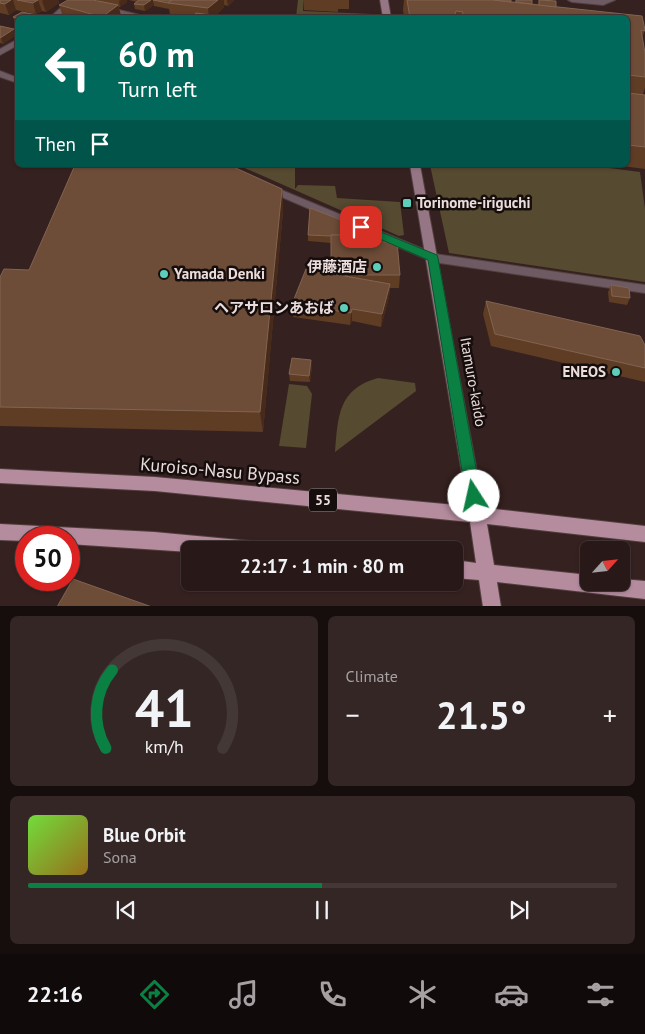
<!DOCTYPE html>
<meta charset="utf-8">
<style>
body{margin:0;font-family:"PT Sans","Noto Sans JP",sans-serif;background:#342625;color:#f1f3f6;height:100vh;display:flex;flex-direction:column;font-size:19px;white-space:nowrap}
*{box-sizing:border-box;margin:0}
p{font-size:16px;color:#a5a0a2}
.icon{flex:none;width:28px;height:28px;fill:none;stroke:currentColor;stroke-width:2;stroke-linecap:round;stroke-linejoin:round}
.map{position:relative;height:606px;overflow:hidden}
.panel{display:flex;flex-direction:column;gap:10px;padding:10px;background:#160e0d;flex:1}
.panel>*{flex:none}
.banner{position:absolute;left:15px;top:15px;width:615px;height:152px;border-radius:8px;box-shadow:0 1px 4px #0004,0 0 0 1px #443837;background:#00695c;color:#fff;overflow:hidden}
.needle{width:32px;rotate:63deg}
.buttons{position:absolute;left:580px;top:541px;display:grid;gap:10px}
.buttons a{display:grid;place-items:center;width:50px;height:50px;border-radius:8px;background:#281918;box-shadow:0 1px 4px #0004,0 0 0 1px #443837;font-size:25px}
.speed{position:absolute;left:15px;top:526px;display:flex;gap:10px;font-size:25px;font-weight:700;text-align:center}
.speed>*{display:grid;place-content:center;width:65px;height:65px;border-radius:50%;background:#281918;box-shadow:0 1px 4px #0004,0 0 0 1px #443837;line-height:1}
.speed .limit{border:8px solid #d22;background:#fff;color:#111}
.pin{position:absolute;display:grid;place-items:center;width:42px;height:42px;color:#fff;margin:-21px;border-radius:10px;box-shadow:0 2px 8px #0006}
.me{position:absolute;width:55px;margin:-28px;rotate:350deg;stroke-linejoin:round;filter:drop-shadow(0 0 4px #0008)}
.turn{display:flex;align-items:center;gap:18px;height:105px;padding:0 20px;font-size:22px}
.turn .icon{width:65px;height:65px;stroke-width:2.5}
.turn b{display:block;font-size:35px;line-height:42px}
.then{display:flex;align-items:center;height:48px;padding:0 20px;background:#0003;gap:10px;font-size:19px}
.big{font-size:38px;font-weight:800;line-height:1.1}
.panel .widget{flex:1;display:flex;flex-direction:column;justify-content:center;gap:8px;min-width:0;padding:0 18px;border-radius:8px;background:#342625}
.panel .dial{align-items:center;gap:0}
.dial svg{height:130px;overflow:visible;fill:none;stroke:#443837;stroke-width:7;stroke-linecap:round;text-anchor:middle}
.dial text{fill:#f1f3f6;stroke:none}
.song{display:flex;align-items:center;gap:15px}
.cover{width:60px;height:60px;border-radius:8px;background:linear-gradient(135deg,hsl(100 70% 55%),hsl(40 70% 35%))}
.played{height:5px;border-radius:2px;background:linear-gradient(90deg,#0b8043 50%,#443837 50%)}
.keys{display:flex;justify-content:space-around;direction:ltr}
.heat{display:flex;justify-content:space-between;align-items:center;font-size:28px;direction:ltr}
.panel .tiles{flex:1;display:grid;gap:10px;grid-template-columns:1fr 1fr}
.widget:last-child{grid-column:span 2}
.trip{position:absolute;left:181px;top:541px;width:282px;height:50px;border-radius:8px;background:#281918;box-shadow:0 1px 4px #0004,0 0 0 1px #443837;font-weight:800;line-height:50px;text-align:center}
.tab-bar{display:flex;height:80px;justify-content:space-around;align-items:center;background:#100a0a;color:#a5a0a2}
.tab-bar .icon{width:35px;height:35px}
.tab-bar .active{color:#0b8043}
.tab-bar b{font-size:22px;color:#f1f3f6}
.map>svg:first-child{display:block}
</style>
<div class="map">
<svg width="645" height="607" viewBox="0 0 645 607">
<rect width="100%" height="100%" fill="#352120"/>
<g fill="#564a30">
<polygon points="298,0 303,0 303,11 372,14 372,17 296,17"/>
<polygon points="238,165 369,165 369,167 295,166 295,189 298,185 335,186 337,198 400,202 404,235 399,236"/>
<polygon points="430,165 586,165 640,172 645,209 645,282 449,253"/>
<path d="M378 378 415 383 416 391 335 452C338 416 338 389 378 378Z"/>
<polygon points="289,384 307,386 312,394 306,448 279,446"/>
</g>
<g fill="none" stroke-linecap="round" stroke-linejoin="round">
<g stroke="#523f3e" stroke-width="2">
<g id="street">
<polygon points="568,0 615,0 603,5 572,2"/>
<path d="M76 3H79V7C67 9 61 18 49 18L64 5Z"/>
<polygon points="100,6 103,6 152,18 136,18 100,10"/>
<polygon points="18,39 18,45 0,55 0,49"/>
<polygon points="0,71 18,78 18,83 0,77"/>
<polygon points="267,184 435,254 645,285 645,293 433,262 263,189 262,187"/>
</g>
</g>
<g stroke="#523f3e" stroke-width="2">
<g id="secondary">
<polygon points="380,0 388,0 391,18 383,18"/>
<polygon points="410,165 420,165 485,515 483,520 477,523 471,520 469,515"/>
</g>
</g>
<g stroke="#523f3e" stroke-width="2">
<g id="primary">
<polygon points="0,469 155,477 477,507 645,526 645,542 487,524 494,565 589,575 589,582 621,582 621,579 645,581 645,599 497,582 501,607 483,607 479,580 455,578 455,560 476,563 470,522 155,491 0,483"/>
<polygon points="0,524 154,532 261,542 267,544 269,550 190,552 69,544 69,538 26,538 26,541 0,540"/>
</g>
</g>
<use href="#street" fill="#6e5a63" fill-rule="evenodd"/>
<use href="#secondary" fill="#967684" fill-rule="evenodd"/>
<use href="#primary" fill="#b58c9e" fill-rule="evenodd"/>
</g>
<g fill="#5f3c24">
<polygon points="0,0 58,0 59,3 46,12 42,11 36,14 16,10 9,15 0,13"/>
<polygon points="98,0 127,0 127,2 120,7 119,7 121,16 119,18 66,18 63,17 59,5 98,1"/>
<polygon points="129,0 234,0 228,6 224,5 224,7 213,18 190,18 191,17 170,14 169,9 154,6 154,5 145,11 135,9 134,4 136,2"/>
<polygon points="303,0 349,0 349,9 338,9 338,12 304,10"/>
<polygon points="404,0 511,0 511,2 515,2 516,0 532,0 532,4 538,5 539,0 547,0 556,1 556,7 642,16 645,30 642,38 645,53 645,88 643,94 645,95 645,169 614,165 628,165 628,18 404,18 403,10"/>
<polygon points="37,15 37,18 18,18 18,24 15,23 13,17"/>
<polygon points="0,26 16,35 3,44 0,43"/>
<polygon points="282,189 283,211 263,432 0,426 0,277 29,270"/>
<polygon points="308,235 350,235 384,242 400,275 399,288 390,288 389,297 381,327 352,321 350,325 293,317 292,304 331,274 331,243 308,241"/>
<polygon points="611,285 630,298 627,305 609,302 608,292"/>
<polygon points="486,301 645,345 645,382 491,346 483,314"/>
<polygon points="312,366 310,382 290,381 289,374"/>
</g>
<g fill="#482a1a">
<polygon points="11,0 13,0 16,10 9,15 5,4"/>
<polygon points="38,0 42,11 36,14 33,3"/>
<polygon points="43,0 58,0 59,3 46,12 42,1"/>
<polygon points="121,0 127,0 127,2 120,7 119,1"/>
<polygon points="151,0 153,0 154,5 145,11 144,5"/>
<polygon points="218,0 224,0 224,7 213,18 209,18 208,8"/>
<polygon points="227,0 234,0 228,6"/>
<polygon points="118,5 121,16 119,18 102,18 102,17"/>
<polygon points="14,29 16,35 3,44 1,38"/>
<polygon points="282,189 283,211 263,432 260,412"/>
<polygon points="390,284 389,297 381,327 382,314"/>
<polygon points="352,309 352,321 350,325 351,313"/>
<polygon points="311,360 312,366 310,382 309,376"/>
</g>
<g fill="#6e4d38" stroke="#816451">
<polygon points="0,0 11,0 5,4 0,3"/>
<polygon points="17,0 38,0 33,3"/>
<polygon points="68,0 93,0 118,5 102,17 59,5"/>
<polygon points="139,0 151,0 144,5 134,4"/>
<polygon points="153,0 172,0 168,3"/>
<polygon points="172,0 218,0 208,8 168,3"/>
<polygon points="407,0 493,0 642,16 645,30 645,31 641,30 645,53 645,77 628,75 628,18 469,18 462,17 463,12 456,11 454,18 410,18"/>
<polygon points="494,0 511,0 511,2"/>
<polygon points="516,0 532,0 532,4 516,2"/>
<polygon points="539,0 556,1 556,7 539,5"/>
<polygon points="22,12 37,15 33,18 18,18 13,17"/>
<polygon points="196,13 212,15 210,18 190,18"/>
<polygon points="0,26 14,29 0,38"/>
<polygon points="628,93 645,95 645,147 628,145"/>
<polygon points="75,165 229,165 282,189 260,412 0,407 0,277 4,269 29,270"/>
<polygon points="310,208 349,223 350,235 331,235 331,236 308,235"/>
<polygon points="331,235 384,235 384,242 397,242 400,275 350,275 350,265 331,265"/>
<polygon points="306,269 390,284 382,314 352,309 351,313 292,304"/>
<polygon points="611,285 629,288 630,298 612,296"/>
<polygon points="486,301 640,336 645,345 645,368 495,334"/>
<polygon points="292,358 311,360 309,376 289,374"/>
<polygon points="73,579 152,607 57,607"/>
</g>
<polygon fill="#0b8043" stroke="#07532c" points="361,224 437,255 438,258 481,496 479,501 474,503 469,501 466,496 428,260 357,229 356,227"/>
<g fill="#5dceb9" stroke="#160d0d" stroke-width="2">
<rect x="402" y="198" width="10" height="10" rx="2.5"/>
<circle cx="377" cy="267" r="5"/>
<circle cx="164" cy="274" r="5"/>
<circle cx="344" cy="308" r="5"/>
<circle cx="616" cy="372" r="5"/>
</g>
<g text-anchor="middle" stroke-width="5" stroke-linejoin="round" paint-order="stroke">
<rect fill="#160d0d" stroke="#ab9f9e" stroke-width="1" x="309" y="488.5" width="28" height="23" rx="4"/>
<g font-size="14" font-weight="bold" fill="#ebdddc">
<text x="323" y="505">55</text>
</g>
<g font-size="15" font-weight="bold" fill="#ebdddc" stroke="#160d0d" text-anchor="end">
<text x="417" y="208" text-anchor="start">Torinome-iriguchi</text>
<text x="367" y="272">伊藤酒店</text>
<text x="174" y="279" text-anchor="start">Yamada Denki</text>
<text x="334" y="313">ヘアサロンあおば</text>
<text x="606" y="377">ENEOS</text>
</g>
<g font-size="15" fill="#ebdddc" stroke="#160d0d">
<text transform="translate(473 382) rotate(80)" y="5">Itamuro-kaido</text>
</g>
<g font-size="18" fill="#ebdddc" stroke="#160d0d">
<text transform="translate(220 471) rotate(5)" y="6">Kuroiso-Nasu Bypass</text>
</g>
</g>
</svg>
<div class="buttons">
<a><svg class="needle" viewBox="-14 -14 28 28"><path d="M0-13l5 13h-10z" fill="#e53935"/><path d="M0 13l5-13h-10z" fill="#a5a0a2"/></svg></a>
</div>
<div class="speed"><div class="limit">50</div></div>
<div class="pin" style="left:361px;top:227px;background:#d93025"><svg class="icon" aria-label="arrive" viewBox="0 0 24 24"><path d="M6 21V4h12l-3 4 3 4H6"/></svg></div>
<svg class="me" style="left:474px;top:496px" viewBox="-20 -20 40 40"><circle r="19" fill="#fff"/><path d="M0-13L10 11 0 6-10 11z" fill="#0b8043"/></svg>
<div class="trip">22:17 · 1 min · 80 m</div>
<div class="banner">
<div class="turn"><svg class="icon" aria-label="left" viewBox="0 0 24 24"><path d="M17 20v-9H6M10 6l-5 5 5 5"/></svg><div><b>60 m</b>Turn left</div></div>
<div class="then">Then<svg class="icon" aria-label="arrive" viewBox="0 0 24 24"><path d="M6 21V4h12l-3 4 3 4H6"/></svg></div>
</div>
</div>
<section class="panel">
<div class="tiles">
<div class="widget dial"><svg viewBox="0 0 100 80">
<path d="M14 69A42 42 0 1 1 86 69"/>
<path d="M14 69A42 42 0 0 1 18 21" stroke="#0b8043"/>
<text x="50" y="56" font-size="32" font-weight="700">41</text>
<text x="50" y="72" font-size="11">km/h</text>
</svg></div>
<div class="widget"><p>Climate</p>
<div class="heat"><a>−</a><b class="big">21.5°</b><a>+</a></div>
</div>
<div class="widget">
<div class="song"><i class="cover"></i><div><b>Blue Orbit</b><p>Sona</p></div></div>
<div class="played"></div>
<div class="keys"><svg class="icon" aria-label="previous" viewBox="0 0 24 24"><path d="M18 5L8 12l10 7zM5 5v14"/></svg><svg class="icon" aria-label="pause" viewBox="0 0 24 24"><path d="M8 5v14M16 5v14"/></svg><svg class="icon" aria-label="next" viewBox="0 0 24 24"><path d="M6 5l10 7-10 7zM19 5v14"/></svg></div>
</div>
</div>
</section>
<nav class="tab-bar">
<b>22:16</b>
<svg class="icon active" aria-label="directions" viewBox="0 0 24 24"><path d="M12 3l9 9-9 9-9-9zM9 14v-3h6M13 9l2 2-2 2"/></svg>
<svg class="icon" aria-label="music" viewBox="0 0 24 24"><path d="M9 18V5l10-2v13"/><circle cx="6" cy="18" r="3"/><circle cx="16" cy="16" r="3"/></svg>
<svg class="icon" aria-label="phone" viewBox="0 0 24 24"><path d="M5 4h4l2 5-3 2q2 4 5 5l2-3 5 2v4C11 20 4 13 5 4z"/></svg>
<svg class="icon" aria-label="climate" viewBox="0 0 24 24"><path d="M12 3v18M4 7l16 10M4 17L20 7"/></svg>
<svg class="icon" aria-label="car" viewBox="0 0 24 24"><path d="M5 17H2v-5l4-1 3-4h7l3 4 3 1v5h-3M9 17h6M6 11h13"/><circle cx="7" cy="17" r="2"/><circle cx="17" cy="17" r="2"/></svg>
<svg class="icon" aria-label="filters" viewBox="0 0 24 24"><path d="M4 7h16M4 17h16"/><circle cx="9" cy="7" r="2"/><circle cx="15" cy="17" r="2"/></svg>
</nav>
